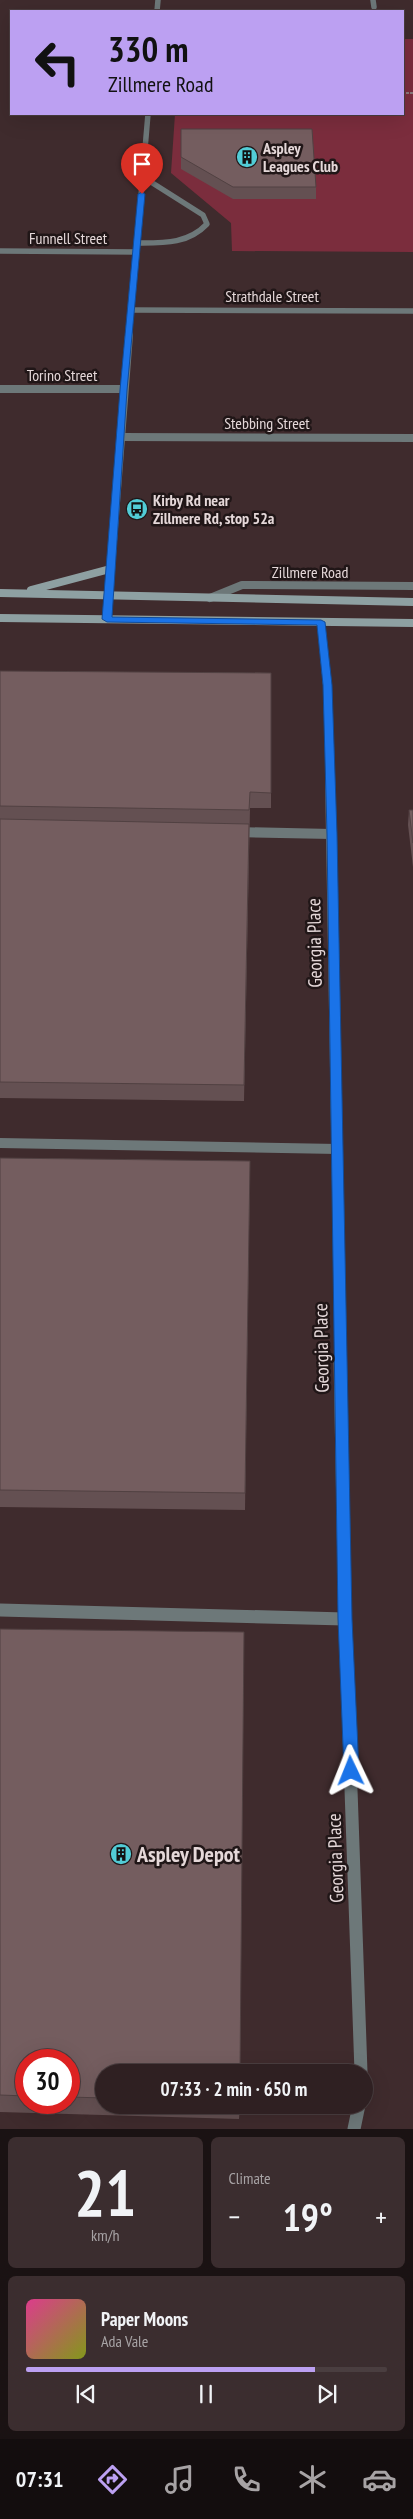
<!DOCTYPE html>
<meta charset="utf-8">
<style>
body{margin:0;font-family:"PT Sans Narrow",sans-serif;background:#3b2d2f;color:#f1f3f6;height:100vh;display:flex;flex-direction:column;font-size:19px;white-space:nowrap}
*{box-sizing:border-box;margin:0}
p{font-size:16px;color:#a7a3a5}
.icon{flex:none;width:28px;height:28px;fill:none;stroke:currentColor;stroke-width:2;stroke-linecap:round;stroke-linejoin:round}
.map{position:relative;height:2129px;overflow:hidden}
.sheet{display:flex;flex-direction:column;gap:8px;padding:8px;background:#1a1213;flex:1}
.sheet>*{flex:none}
.top-card{position:absolute;left:10px;top:10px;width:394px;height:105px;border-radius:0px;box-shadow:0 5px 20px #0002,0 0 0 1px #4a3e40;background:#bca0f2;color:#111;overflow:hidden}
.speed{position:absolute;left:15px;top:2049px;display:flex;gap:10px;font-size:25px;font-weight:700;text-align:center}
.speed>*{display:grid;place-content:center;width:65px;height:65px;border-radius:50%;background:#2f2022;box-shadow:0 5px 20px #0002,0 0 0 1px #4a3e40;line-height:1}
.speed .limit{border:8px solid #d22;background:#fff;color:#111}
.pin{position:absolute;display:grid;place-items:center;width:42px;height:42px;color:#fff;margin:-51px -21px;border-radius:50% 50% 50% 0;rotate:-45deg;box-shadow:0 0 5px #0007}
.pin .icon{rotate:45deg}
.me{position:absolute;width:55px;margin:-28px;rotate:358deg;stroke-linejoin:round;filter:drop-shadow(0 0 4px #0008)}
.turn{display:flex;align-items:center;gap:18px;height:105px;padding:0 15px;font-size:22px}
.turn .icon{width:65px;height:65px;stroke-width:2.5}
.turn b{display:block;font-size:35px;line-height:42px}
.big{font-size:38px;font-weight:700;line-height:1.1}
.sheet .widget{flex:1;display:flex;flex-direction:column;justify-content:center;gap:8px;min-width:0;padding:0 18px;border-radius:8px;background:#3b2d2f}
.sheet .dial{align-items:center;gap:0}
.dial b{font-size:65px;line-height:1}
.song{display:flex;align-items:center;gap:15px}
.cover{width:60px;height:60px;border-radius:8px;background:linear-gradient(135deg,hsl(330 70% 55%),hsl(70 70% 35%))}
.played{height:5px;border-radius:2px;background:linear-gradient(90deg,#bca0f2 80%,#4a3e40 80%)}
.keys{display:flex;justify-content:space-around;direction:ltr}
.heat{display:flex;justify-content:space-between;align-items:center;font-size:28px;direction:ltr}
.sheet .tiles{flex:1;display:grid;gap:8px;grid-template-columns:1fr 1fr}
.widget:last-child{grid-column:span 2}
.trip{position:absolute;left:95px;top:2064px;width:278px;height:50px;border-radius:25px;background:#2f2022;box-shadow:0 5px 20px #0002,0 0 0 1px #4a3e40;font-weight:700;line-height:50px;text-align:center}
.tab-bar{display:flex;height:80px;justify-content:space-around;align-items:center;background:#130d0e;color:#a7a3a5}
.tab-bar .icon{width:35px;height:35px}
.tab-bar .on{color:#bca0f2}
.tab-bar b{font-size:22px;color:#f1f3f6}
.map>svg:first-child{display:block}
</style>
<div class="map">
<svg width="413" height="2129" viewBox="0 0 413 2129">
<rect width="100%" height="100%" fill="#3f2b2d"/>
<polygon fill="#7b2d3d" points="403,39 413,39 413,252 232,251 231,223 171,173 175,114 402,114"/>
<g fill="none" stroke-linecap="round" stroke-linejoin="round">
<polyline stroke="#8a797b" stroke-width="2" stroke-dasharray="3 1" stroke-linecap="butt" points="402,93 413,93"/>
<path stroke="#6d7879" stroke-width="5.5" d="M138 243C164 243 188 244 207 224L203 215 143 177"/>
<polyline stroke="#6d7879" stroke-width="8" points="321,622 327,685"/>
<g stroke="#6d7879" stroke-width="10">
<polyline points="236,832 332,834"/>
<polyline points="0,1143 338,1149"/>
</g>
<polyline stroke="#6d7879" stroke-width="13" points="0,1610 345,1619"/>
<g stroke="#6d7879" stroke-width="5.5">
<polyline points="373,0 374,7"/>
<polyline points="0,251 137,252"/>
<polyline points="132,310 413,311"/>
</g>
<g stroke="#6d7879" stroke-width="8">
<polyline points="0,389 124,389"/>
<polyline points="121,437 413,438"/>
<polyline points="210,598 242,585 413,586"/>
<polyline points="327,685 330,778"/>
</g>
<polyline stroke="#6d7879" stroke-width="10" points="330,777 340,1361"/>
<g stroke="#6d7879" stroke-width="13">
<polyline points="340,1360 345,1620 361,2072"/>
<polyline points="354,2129 359,2105"/>
</g>
<g stroke="#6d7879" stroke-width="5.5">
<polyline points="157,11 158,0"/>
<polyline points="129,336 148,114"/>
</g>
<polyline stroke="#6d7879" stroke-width="8" points="107,619 129,335"/>
<g stroke="#8ea0a2" stroke-width="8">
<polyline points="31,590 110,569"/>
<polyline points="0,593 413,602"/>
<polyline points="0,618 413,623"/>
</g>
</g>
<g fill="#645052" fill-rule="evenodd">
<polygon points="181,129 316,187 316,199 233,199 181,169"/>
<polygon points="0,671 271,673 271,808 250,808 244,1101 0,1098"/>
<polygon points="409,810 413,810 413,867 408,825"/>
<polygon points="0,1158 250,1161 245,1510 0,1507"/>
<path d="M0 1629 104 2072V2105H240L239 2119 0 2112ZM26 2060H69V2102H26Z"/>
</g>
<g fill="#745d5f" stroke="#514142">
<polygon points="181,129 312,129 316,187 233,187 181,157"/>
<polygon points="0,671 271,673 271,793 250,792 249,810 0,806"/>
<polygon points="409,810 413,810 413,843"/>
<polygon points="0,819 249,824 244,1085 0,1082"/>
<polygon points="0,1158 250,1161 245,1493 0,1490"/>
<polygon points="0,1629 244,1632 240,2072 104,2072 104,2098 69,2097 69,2060 26,2060 26,2096 0,2095"/>
</g>
<polygon fill="#1a73e8" stroke="#114b97" points="142,192 145,194 127,390 112,617 321,620 325,622 332,685 337,834 352,1619 359,1771 356,1775 351,1777 346,1775 344,1771 338,1619 327,834 323,685 317,625 107,622 102,619 120,390 138,194"/>
<defs>
<g id="building-disc" transform="scale(1.125)"><circle r="9.5" fill="#52ccd6" stroke="#201617"/><path d="M-4-6H4V6H1V3H-1V6H-4ZM-2.5-4.3h1.7v1.8h-1.7ZM.8-4.3h1.7v1.8H.8ZM-2.5-1h1.7V.8h-1.7ZM.8-1h1.7V.8H.8Z" fill="#111"/></g>
<g id="bus-disc" transform="scale(1.125)"><circle r="9.5" fill="#52ccd6" stroke="#201617"/><path d="M-5-6H5V4H4V6H2V4H-2V6H-4V4H-5ZM-3.5-4V0h7V-4ZM-3.5 1.2v1.5H-2V1.2ZM2 1.2v1.5H3.5V1.2Z" fill="#111"/></g>
</defs>
<g fill-rule="evenodd">
<use href="#building-disc" x="247" y="157"/>
<use href="#bus-disc" x="137" y="509"/>
<use href="#building-disc" x="121" y="1854"/>
</g>
<g text-anchor="middle" stroke-width="5" stroke-linejoin="round" paint-order="stroke">
<g font-size="16" font-weight="bold" fill="#e5d8d9" stroke="#201617" text-anchor="start">
<text x="263" y="154">Aspley<tspan x="263" dy="18">Leagues Club</tspan></text>
<text x="153" y="506">Kirby Rd near<tspan x="153" dy="18">Zillmere Rd, stop 52a</tspan></text>
</g>
<g font-size="16" fill="#e5d8d9" stroke="#201617">
<text x="68" y="244">Funnell Street</text>
<text x="272" y="302">Strathdale Street</text>
<text x="62" y="381">Torino Street</text>
<text x="267" y="429">Stebbing Street</text>
<text x="310" y="578">Zillmere Road</text>
</g>
<g font-size="19" fill="#e5d8d9" stroke="#201617">
<text transform="translate(314 943) rotate(-91)" y="7">Georgia Place</text>
<text transform="translate(321 1348) rotate(-91)" y="7">Georgia Place</text>
<text transform="translate(335 1858) rotate(-92)" y="7">Georgia Place</text>
</g>
<g font-size="22" font-weight="bold" fill="#e5d8d9" stroke="#201617" text-anchor="start">
<text x="137" y="1862">Aspley Depot</text>
</g>
</g>
</svg>
<div class="speed"><div class="limit">30</div></div>
<div class="pin" style="left:142px;top:194px;background:#d93025"><svg class="icon" aria-label="arrive" viewBox="0 0 24 24"><path d="M6 21V4h12l-3 4 3 4H6"/></svg></div>
<svg class="me" style="left:351px;top:1771px" viewBox="-20 -20 40 40"><path d="M0-17L14 15 0 8-14 15z" fill="#1a73e8" stroke="#fff" stroke-width="4"/></svg>
<div class="trip">07:33 · 2 min · 650 m</div>
<div class="top-card">
<div class="turn"><svg class="icon" aria-label="left" viewBox="0 0 24 24"><path d="M17 20v-9H6M10 6l-5 5 5 5"/></svg><div><b>330 m</b>Zillmere Road</div></div>
</div>
</div>
<section class="sheet">
<div class="tiles">
<div class="widget dial"><b>21</b><p>km/h</p></div>
<div class="widget"><p>Climate</p>
<div class="heat"><a>−</a><b class="big">19°</b><a>+</a></div>
</div>
<div class="widget">
<div class="song"><i class="cover"></i><div><b>Paper Moons</b><p>Ada Vale</p></div></div>
<div class="played"></div>
<div class="keys"><svg class="icon" aria-label="previous" viewBox="0 0 24 24"><path d="M18 5L8 12l10 7zM5 5v14"/></svg><svg class="icon" aria-label="pause" viewBox="0 0 24 24"><path d="M8 5v14M16 5v14"/></svg><svg class="icon" aria-label="next" viewBox="0 0 24 24"><path d="M6 5l10 7-10 7zM19 5v14"/></svg></div>
</div>
</div>
</section>
<nav class="tab-bar">
<b>07:31</b>
<svg class="icon on" aria-label="directions" viewBox="0 0 24 24"><path d="M12 3l9 9-9 9-9-9zM9 14v-3h6M13 9l2 2-2 2"/></svg>
<svg class="icon" aria-label="music" viewBox="0 0 24 24"><path d="M9 18V5l10-2v13"/><circle cx="6" cy="18" r="3"/><circle cx="16" cy="16" r="3"/></svg>
<svg class="icon" aria-label="phone" viewBox="0 0 24 24"><path d="M5 4h4l2 5-3 2q2 4 5 5l2-3 5 2v4C11 20 4 13 5 4z"/></svg>
<svg class="icon" aria-label="climate" viewBox="0 0 24 24"><path d="M12 3v18M4 7l16 10M4 17L20 7"/></svg>
<svg class="icon" aria-label="car" viewBox="0 0 24 24"><path d="M5 17H2v-5l4-1 3-4h7l3 4 3 1v5h-3M9 17h6M6 11h13"/><circle cx="7" cy="17" r="2"/><circle cx="17" cy="17" r="2"/></svg>
</nav>
